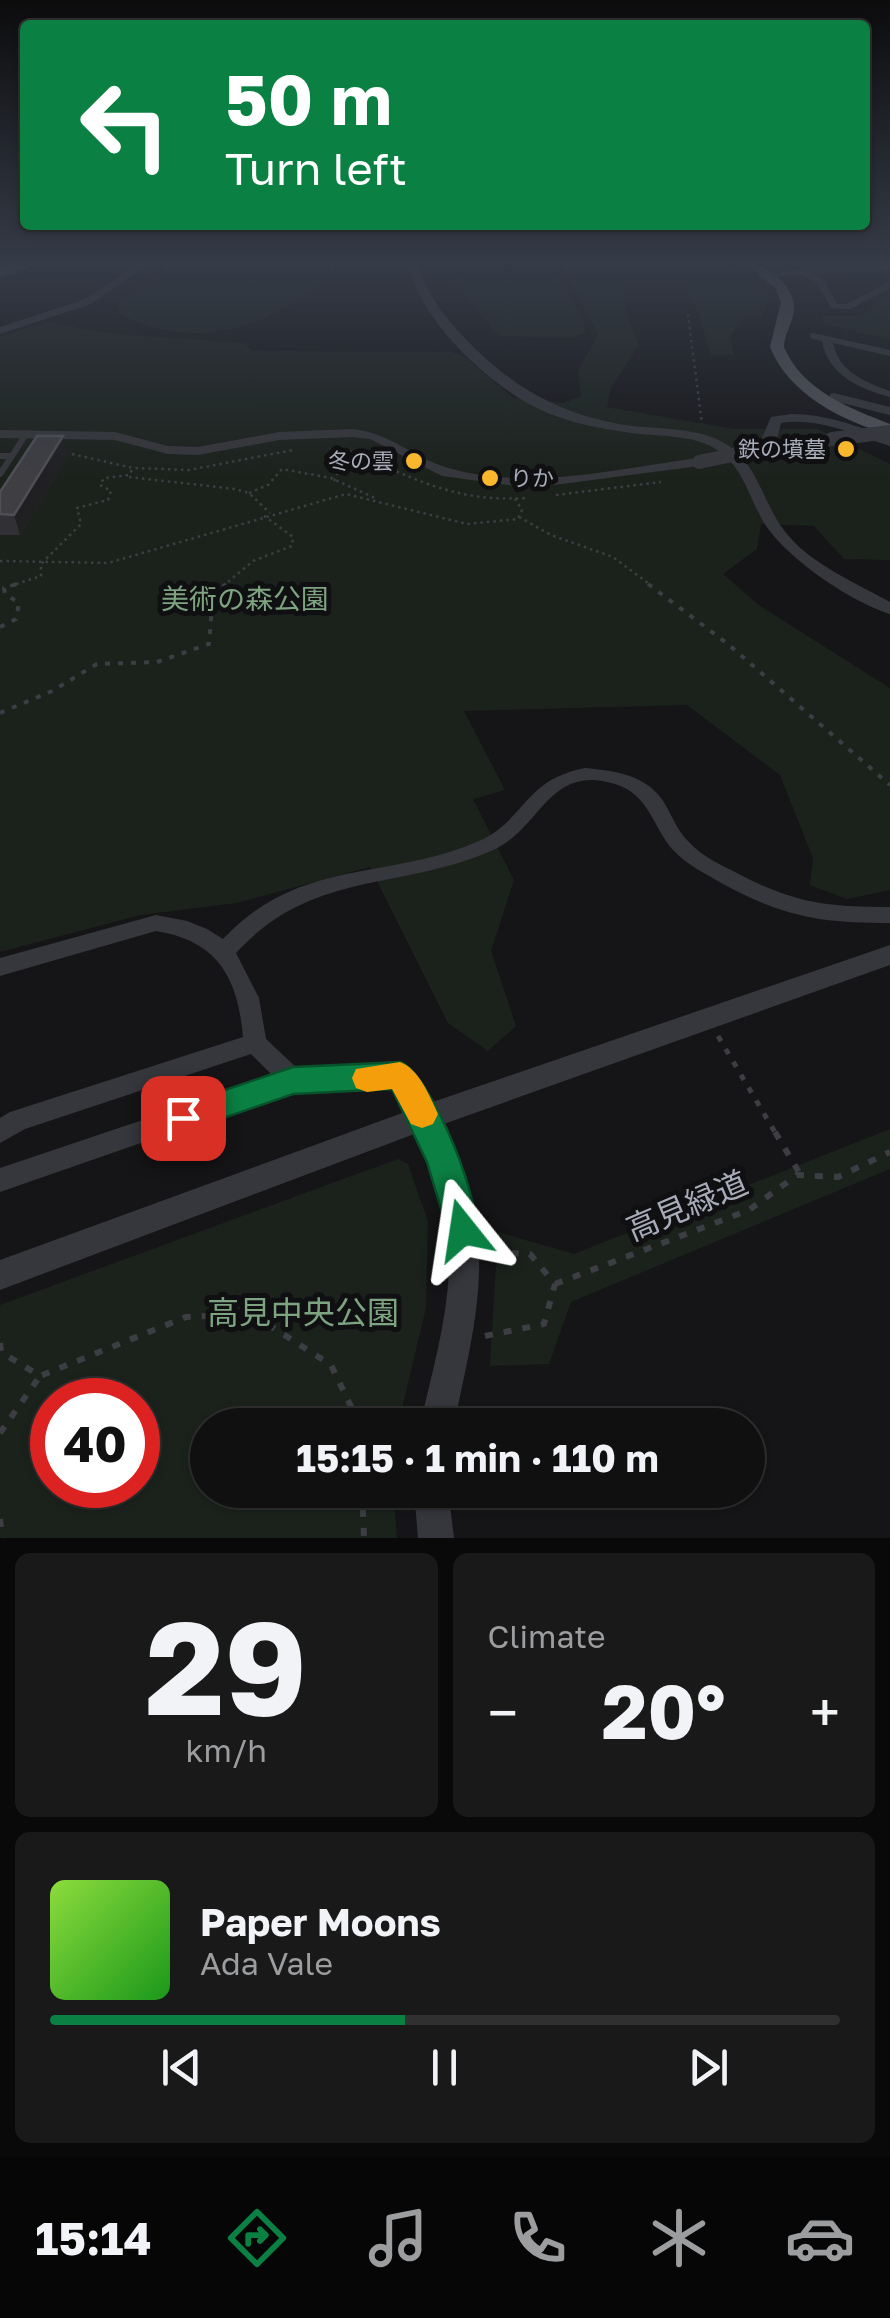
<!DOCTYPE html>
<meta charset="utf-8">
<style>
body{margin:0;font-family:"Golos Text","Noto Sans JP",sans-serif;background:#19191a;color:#f1f3f6;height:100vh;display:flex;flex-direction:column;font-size:38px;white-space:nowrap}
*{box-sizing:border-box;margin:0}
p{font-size:32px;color:#9c9d9f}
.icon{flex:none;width:55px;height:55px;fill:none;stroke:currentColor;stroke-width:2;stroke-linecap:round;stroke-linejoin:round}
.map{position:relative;height:1538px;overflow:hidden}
.side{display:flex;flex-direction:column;gap:15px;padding:15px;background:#090909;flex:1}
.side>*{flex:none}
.top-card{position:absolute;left:20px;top:20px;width:850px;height:210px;border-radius:10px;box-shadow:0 2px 8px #0004,0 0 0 2px #303031;background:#0b8043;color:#fff;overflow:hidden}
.speed{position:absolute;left:30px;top:1378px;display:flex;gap:20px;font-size:50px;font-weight:700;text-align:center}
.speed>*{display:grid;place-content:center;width:130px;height:130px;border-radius:50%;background:#101011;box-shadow:0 2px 8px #0004,0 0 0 2px #303031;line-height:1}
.speed .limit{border:15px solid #d22;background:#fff;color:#111}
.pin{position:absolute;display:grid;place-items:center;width:85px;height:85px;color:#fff;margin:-42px;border-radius:20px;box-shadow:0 5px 15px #0006}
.me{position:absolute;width:110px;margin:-55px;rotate:345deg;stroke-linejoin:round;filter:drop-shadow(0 0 8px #0008)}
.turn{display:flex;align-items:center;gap:35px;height:210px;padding:0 40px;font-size:45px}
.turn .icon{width:130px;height:130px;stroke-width:2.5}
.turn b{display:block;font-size:70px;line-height:85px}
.big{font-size:75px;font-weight:700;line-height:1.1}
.side .widget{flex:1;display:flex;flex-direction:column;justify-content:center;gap:15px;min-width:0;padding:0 35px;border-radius:15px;background:#19191a}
.side .dial{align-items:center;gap:0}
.dial b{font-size:130px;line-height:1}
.song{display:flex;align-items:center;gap:30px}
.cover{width:120px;height:120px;border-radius:15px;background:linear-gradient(135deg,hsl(90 70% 55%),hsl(120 70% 35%))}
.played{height:10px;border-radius:5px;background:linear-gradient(90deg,#0b8043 45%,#303031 45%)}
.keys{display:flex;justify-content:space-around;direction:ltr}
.heat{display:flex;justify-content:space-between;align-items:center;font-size:55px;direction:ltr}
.side .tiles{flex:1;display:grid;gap:15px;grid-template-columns:1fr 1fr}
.widget:last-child{grid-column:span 2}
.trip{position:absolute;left:190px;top:1408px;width:575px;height:100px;border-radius:50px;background:#101011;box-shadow:0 2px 8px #0004,0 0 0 2px #303031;font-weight:700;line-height:100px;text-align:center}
.tabs{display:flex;height:160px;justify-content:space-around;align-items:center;background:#060607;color:#9c9d9f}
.tabs .icon{width:70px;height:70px}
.tabs .active{color:#0b8043}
.tabs b{font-size:45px;color:#f1f3f6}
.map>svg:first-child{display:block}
</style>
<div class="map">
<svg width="890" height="1538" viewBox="0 0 890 1538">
<rect width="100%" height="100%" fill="#151517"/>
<g fill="#1b221c" fill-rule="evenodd">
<path d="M177 263H334L335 271C270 328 199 354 118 313L119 302Z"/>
<polygon points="729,263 757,279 769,299 762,316 744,317 730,337 734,355 711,355 698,313 679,280 625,280 626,313 639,345 611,388 607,407 734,429 818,429 890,464 890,560 844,559 814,526 761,524 757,549 723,574 760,606 890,688 890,890 847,899 810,885 813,858 780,775 687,705 464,711 505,790 473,799 514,880 491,951 516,1026 488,1051 448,1023 370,867 236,903 140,915 0,952 0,336 46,322 115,334 245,343 252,351 451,352 465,357 513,398 564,403 581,396 578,371 598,335 563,268 543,264"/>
<polygon points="531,271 557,277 584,319 585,333 571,338 499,336 452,281 463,275"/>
<polygon points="890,295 890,340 824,324 822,316 862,315"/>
<polygon points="890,1129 890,1169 571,1302 549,1364 490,1366 498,1232 574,1254"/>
<path d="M398 1159 408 1164 428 1222 426 1308 398 1425H208V1490H393L397 1538H0V1305ZM52 1400H138V1485H52Z"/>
</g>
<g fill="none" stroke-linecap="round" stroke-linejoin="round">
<g stroke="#3c3e43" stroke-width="2.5" stroke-dasharray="2.5 4" stroke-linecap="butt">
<polyline points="688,314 702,424"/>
<path d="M343 448C410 476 452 503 527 498"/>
<polyline points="72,454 133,468 189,470 293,450"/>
<polyline points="129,477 235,489 249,493 270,513"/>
<polyline points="334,481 340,467 355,468 376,459"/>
<polyline points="249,493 268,485 282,469 331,478 375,498"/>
<polyline points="556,495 661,482"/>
<polyline points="519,517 551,535 613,557 652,586"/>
<polyline points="0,561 108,563 346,494 467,524 518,519 522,510 515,499"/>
<polyline points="10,586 41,576 41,564 81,524 77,508 108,500 111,491 100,485 104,478 129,475 133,468"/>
<polyline points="223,586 253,561 292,546 293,537 263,515"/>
</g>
<g stroke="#3c3e43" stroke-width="4" stroke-dasharray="5 8" stroke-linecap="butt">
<polyline points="648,584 728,644 890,785"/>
<polyline points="0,627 16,619 19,603 5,594 4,588 17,584"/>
<polyline points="0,713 52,691 97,664 157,662 209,644 213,595 226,584"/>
</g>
<polyline stroke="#3c3e43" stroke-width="5" stroke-dasharray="6 9" stroke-linecap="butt" points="718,1036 776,1134"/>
<g stroke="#3c3e43" stroke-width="6" stroke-dasharray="8 11" stroke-linecap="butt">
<polyline points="775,1132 800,1174"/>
<polyline points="555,1284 749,1210 797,1175 838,1177 890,1152"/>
<polyline points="252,1314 331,1365 360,1425"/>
<polyline points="485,1336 544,1324 555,1284 530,1254 489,1252"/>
<polyline points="0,1343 1,1352 40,1376 186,1317 357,1310"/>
<polyline points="0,1433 40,1376"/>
<polyline points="362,1490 364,1538"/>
<polyline points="0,1519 2,1538"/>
</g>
<g stroke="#36373c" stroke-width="6">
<polyline points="0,456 12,456 26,434"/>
<polyline points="0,474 12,456"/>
</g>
<g fill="#36373c" fill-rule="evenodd">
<polygon points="29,263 41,263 0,279 0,273"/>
<polygon points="890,265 890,271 813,273 825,282 837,304 846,304 890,282 890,288 850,309 831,308 818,285 803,274 773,277 769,274 805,268"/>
<path d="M813 333 890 350V356L833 343C839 372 865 382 890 391V397C860 389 828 375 822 341L810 338V334Z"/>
<path d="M585 768C616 771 648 775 665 804 673 818 678 832 690 843 702 856 719 864 735 872 793 903 825 907 890 907V923C821 923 784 917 723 884 706 874 687 865 673 850 652 826 649 794 615 784 547 763 542 830 491 851 398 891 312 870 236 953L259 998 266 1039 298 1069 400 1065 408 1068 436 1118 432 1126 424 1129 416 1126 394 1086 293 1090 0 1192V1168L273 1076 251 1054 25 1129 0 1143V1118L10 1112 243 1037C238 978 218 941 156 931L0 976V958L156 915 187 921 207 929 223 939C300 857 388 881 479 841 526 820 523 780 585 768Z"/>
</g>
<g fill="#36373c" fill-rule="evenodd">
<polygon points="140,263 151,263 91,304 0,334 0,327 83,300"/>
<path d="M408 263H418C425 291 442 314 461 334 508 385 557 414 625 425 658 430 701 426 729 446 758 466 763 502 783 529 808 563 854 582 890 602V614C851 602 784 557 763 521 749 497 743 468 719 451 694 433 654 437 624 432 591 427 558 420 529 404 480 376 421 320 408 263Z"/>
<polygon points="429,263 490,263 485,266 434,266"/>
<polygon points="834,393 890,407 890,415 830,400 830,394"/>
<path d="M791 414C826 414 857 426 890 438V446C854 435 820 417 781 423L776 443 832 435 839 439 832 443 756 452V446L763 445 762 438 771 417Z"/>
<path d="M352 429C393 433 415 460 452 469 532 491 619 468 699 458L706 462 699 466 531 488 442 476 370 439 352 437 279 440 198 455 168 454 115 440 0 438V430L115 432 168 446 198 447 279 432Z"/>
<path d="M890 945V965L441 1125C454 1152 468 1181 474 1211 489 1283 468 1355 454 1425H420C436 1355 458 1285 446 1213 441 1185 428 1159 417 1133L0 1290V1260L424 1105Z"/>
<polygon points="414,1490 448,1490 454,1538 418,1538"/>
</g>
<path fill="#52545b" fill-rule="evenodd" d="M744 263C765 263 794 284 794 308 794 322 784 333 784 347 802 390 849 408 890 424V435C843 421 789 395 770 347L781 302 775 288Z"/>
<polygon fill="#5a5c64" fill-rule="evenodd" points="17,263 41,263 0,275 0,267"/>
<g stroke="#36373c" stroke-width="14">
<polyline points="832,439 890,432"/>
<polyline points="699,462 761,449"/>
</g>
</g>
<polygon fill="#313135" points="68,456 20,535 0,535 0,492"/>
<polygon fill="#202023" points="63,436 68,456 20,535 14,515"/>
<polygon fill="#3e3e43" stroke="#4e5055" stroke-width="2.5" points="37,436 63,436 14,515 0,514 0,492"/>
<linearGradient id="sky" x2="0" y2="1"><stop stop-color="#0c0c0d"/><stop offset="0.55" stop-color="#353b47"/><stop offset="1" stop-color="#353b47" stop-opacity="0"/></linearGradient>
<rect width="890" height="478" fill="url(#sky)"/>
<path fill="#0b8043" stroke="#07532c" stroke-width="2.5" d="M400 1062C431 1073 487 1212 475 1242L463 1247 451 1242 427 1162 392 1089 293 1094 183 1132 172 1128 168 1118 172 1108 293 1067Z"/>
<path fill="#f59e0b" d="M400 1062C418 1068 430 1096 438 1114L433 1124 422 1128 411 1124 392 1089 367 1092 356 1088 352 1078 356 1069Z"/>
<g fill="#f8b72d" stroke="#101012" stroke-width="4">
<circle cx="846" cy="449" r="10"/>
<circle cx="414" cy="461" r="10"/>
<circle cx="490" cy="478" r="10"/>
</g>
<g text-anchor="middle" stroke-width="10" stroke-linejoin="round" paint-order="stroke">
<g font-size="22" fill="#a7acb8" stroke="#101012" text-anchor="end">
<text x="826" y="457">鉄の墳墓</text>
<text x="394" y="469">冬の雲</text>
<text x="510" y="486" text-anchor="start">りか</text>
</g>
<g font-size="28" fill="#7da380" stroke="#101012">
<text x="245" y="609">美術の森公園</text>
</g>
<g font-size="32" fill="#a7acb8" stroke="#101012">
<text transform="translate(687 1206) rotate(-23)" y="11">高見緑道</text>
</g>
<g font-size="32" fill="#7da380" stroke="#101012">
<text x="303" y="1324">高見中央公園</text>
</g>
</g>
</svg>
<div class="speed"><div class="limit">40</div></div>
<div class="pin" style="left:183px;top:1118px;background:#d93025"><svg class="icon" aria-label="arrive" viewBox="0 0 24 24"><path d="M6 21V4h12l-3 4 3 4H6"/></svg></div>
<svg class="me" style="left:463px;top:1230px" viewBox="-20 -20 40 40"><path d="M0-17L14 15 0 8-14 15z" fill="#0b8043" stroke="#fff" stroke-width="4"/></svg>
<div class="trip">15:15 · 1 min · 110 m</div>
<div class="top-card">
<div class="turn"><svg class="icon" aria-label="left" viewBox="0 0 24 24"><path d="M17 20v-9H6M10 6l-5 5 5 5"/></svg><div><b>50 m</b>Turn left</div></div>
</div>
</div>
<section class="side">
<div class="tiles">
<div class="widget dial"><b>29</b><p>km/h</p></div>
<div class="widget"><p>Climate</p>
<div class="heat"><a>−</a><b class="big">20°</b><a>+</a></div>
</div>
<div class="widget">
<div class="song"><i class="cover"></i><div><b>Paper Moons</b><p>Ada Vale</p></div></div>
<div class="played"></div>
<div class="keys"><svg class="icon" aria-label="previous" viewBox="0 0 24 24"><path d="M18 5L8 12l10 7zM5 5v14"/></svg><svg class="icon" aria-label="pause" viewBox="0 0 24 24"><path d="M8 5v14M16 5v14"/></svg><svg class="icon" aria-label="next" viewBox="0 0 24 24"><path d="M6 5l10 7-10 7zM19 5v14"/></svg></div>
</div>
</div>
</section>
<nav class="tabs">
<b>15:14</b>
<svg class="icon active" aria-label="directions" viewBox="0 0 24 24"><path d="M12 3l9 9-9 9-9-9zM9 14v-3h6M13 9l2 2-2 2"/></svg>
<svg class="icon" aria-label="music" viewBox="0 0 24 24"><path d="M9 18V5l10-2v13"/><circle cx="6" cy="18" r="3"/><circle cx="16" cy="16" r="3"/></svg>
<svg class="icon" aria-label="phone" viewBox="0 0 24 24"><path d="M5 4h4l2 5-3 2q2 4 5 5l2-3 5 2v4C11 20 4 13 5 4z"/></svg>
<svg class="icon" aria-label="climate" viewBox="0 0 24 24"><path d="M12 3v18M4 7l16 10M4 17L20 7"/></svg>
<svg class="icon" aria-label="car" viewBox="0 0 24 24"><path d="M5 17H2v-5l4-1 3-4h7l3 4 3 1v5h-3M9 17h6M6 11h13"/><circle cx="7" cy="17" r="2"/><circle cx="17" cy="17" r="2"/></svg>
</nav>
